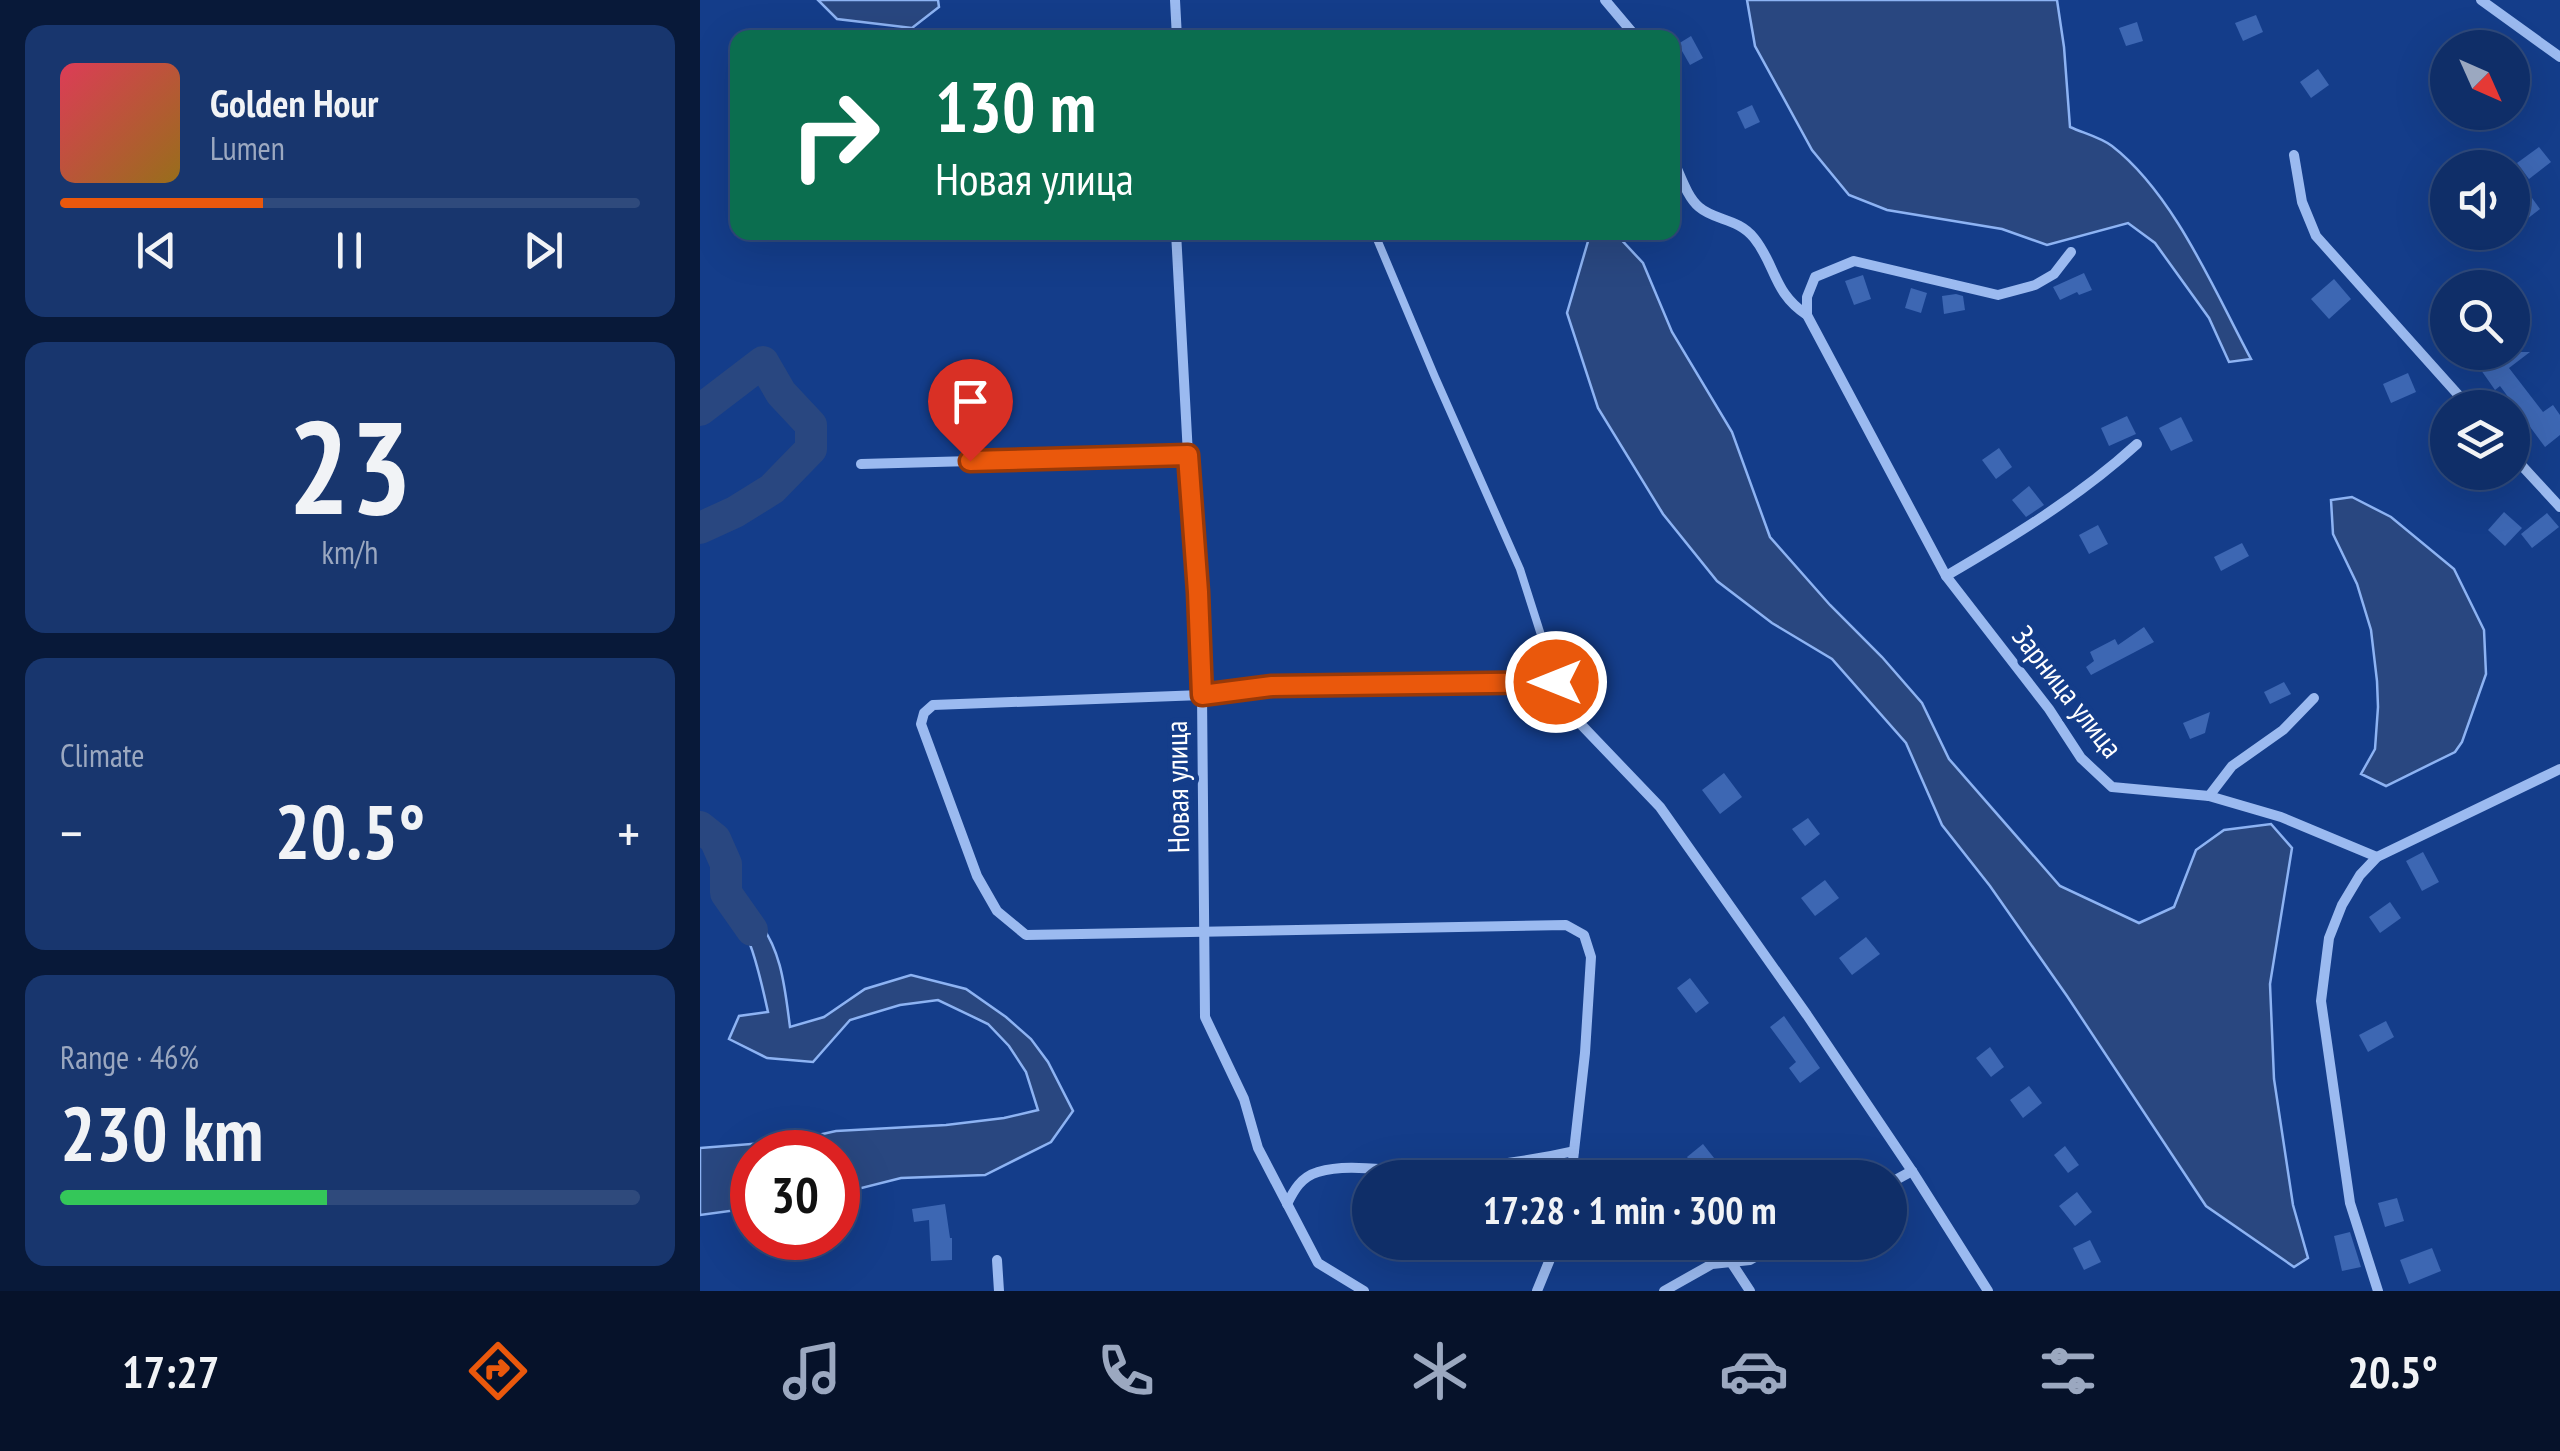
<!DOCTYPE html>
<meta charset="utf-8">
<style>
body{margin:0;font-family:"PT Sans Narrow",sans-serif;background:#18366e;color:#f1f3f6;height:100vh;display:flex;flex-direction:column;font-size:38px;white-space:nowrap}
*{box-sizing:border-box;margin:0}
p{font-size:32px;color:#9ba8c0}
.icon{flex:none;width:55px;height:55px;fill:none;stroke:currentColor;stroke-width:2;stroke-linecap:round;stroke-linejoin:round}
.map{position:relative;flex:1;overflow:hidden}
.panel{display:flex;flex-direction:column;gap:25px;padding:25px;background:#081939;width:700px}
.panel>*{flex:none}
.banner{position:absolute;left:30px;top:30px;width:950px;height:210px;border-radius:20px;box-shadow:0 10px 40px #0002,0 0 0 2px #2f4a7c;background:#0b6e4f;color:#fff;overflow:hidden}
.needle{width:65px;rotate:135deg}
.controls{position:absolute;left:1730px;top:30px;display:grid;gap:20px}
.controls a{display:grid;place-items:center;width:100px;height:100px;border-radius:50%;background:#0f2e68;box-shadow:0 10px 40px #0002,0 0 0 2px #2f4a7c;font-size:50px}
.speed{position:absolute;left:30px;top:1130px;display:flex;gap:20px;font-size:50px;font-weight:700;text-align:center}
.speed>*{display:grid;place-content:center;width:130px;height:130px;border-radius:50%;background:#0f2e68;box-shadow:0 10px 40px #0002,0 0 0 2px #2f4a7c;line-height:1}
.speed .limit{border:15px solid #d22;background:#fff;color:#111}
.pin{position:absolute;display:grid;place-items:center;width:85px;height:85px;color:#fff;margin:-102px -42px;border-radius:50% 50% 50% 0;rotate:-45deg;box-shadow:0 0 10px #0007}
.pin .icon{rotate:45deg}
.me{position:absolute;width:110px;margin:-55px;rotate:270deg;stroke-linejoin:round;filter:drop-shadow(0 0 8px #0008)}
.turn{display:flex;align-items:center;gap:35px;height:210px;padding:0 40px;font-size:45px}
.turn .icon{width:130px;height:130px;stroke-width:2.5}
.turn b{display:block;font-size:70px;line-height:85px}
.big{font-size:75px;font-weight:700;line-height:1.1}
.panel .widget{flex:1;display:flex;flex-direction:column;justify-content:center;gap:15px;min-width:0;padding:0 35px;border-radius:20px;background:#18366e}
.panel .dial{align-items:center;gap:0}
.dial b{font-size:130px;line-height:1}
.song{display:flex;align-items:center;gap:30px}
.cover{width:120px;height:120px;border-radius:15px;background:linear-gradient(135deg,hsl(350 70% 55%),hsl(40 70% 35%))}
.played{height:10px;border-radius:5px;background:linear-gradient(90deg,#ea580c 35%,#2f4a7c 35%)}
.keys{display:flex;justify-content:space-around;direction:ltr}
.heat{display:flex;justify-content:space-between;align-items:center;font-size:55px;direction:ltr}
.charge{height:15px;border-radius:8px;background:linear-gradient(90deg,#34c759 46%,#2f4a7c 0)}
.trip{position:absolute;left:652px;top:1160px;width:555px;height:100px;border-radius:50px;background:#0f2e68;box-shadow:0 10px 40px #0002,0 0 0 2px #2f4a7c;font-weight:700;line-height:100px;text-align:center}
.dock{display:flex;height:160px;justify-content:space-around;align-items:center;background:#06122a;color:#9ba8c0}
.dock .icon{width:70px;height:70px}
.dock .selected{color:#ea580c}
.dock b{font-size:45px;color:#f1f3f6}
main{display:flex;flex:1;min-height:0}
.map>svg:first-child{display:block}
</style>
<main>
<section class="panel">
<div class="widget">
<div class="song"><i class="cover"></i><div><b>Golden Hour</b><p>Lumen</p></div></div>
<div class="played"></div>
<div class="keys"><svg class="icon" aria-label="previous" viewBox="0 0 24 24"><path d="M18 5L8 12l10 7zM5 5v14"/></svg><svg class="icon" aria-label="pause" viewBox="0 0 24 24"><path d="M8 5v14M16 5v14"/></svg><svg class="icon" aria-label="next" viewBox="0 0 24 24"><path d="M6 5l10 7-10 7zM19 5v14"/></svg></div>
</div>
<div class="widget dial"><b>23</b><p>km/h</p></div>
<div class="widget"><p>Climate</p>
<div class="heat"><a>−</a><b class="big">20.5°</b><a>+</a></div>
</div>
<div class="widget"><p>Range · 46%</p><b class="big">230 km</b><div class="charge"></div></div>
</section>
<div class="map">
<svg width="1860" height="1291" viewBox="0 0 1860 1291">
<rect width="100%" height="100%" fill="#143d8a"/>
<g fill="#294780" stroke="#8db3f3" stroke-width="2.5">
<polygon points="118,0 238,0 239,7 212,28 137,19"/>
<path d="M1047 0H1357L1364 47 1370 127C1383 133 1400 137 1412 146 1474 194 1514 290 1551 359L1529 362 1509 318 1455 243 1428 223 1347 245 1302 229 1187 210 1149 195 1112 150 1055 46Z"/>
<polygon points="905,232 915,233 943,263 972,332 1032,432 1070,537 1130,605 1182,657 1222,703 1249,759 1360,886 1439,923 1474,907 1496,850 1524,830 1571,824 1592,848 1570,984 1574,1079 1593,1205 1608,1258 1594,1267 1506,1206 1367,996 1290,886 1242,825 1206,743 1132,659 1072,623 1017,581 963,514 898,408 867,313 889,238"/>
<polygon points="1652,497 1691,517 1754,569 1784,630 1786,674 1762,742 1755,752 1686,786 1661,774 1675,749 1678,707 1677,681 1671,630 1657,584 1633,534 1631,500"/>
<path d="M26 893C36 902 48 910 57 920 82 949 85 990 90 1027L124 1017 165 989 211 975 266 989 306 1017 331 1039 348 1062 373 1111 351 1142 285 1175 201 1178 138 1194V1152H52V1208L0 1215V1148L91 1141 136 1131 246 1125 304 1118 338 1110 326 1072 309 1046 288 1024 238 1000 200 1005 150 1020 113 1062 67 1058 29 1039 39 1016 68 1012C58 966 50 934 26 893Z"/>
</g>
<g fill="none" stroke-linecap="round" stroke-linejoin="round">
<g stroke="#294780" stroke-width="32">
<polyline points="0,410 63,362 81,393 111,425 111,449 72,489 35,512 0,528"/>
<polyline points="0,827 15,839 26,864 26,893 52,930"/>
</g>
</g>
<g fill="#3d67b3">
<polygon points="1556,15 1563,32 1543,41 1535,23"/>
<polygon points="1437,22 1443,41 1426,46 1419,28"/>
<polygon points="991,36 1003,58 990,65 978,44"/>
<polygon points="1618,69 1629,85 1611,98 1600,82"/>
<polygon points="1052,105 1060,122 1045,129 1037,112"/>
<polygon points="1839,147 1851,162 1829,179 1817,163"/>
<polygon points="1832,198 1840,209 1818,226 1812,218 1812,212"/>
<polygon points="1384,273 1392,290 1379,295 1377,292 1360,300 1353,287"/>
<polygon points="1163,275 1171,299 1154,305 1145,281"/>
<polygon points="1634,279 1651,299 1629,319 1611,299"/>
<polygon points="1211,288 1227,293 1221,313 1205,308"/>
<polygon points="1256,294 1263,296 1265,310 1244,314 1242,296"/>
<polygon points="1791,352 1830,352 1809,368 1843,412 1853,405 1860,415 1860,435 1845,447 1800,386 1795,390 1781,370 1796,359"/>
<polygon points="1708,373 1716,392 1691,403 1683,384"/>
<polygon points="1427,416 1436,434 1409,446 1401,428"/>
<polygon points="1481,417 1493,441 1471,451 1459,428"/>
<polygon points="1299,448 1312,467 1296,479 1282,460"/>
<polygon points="1329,486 1344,505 1326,517 1312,500"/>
<polygon points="1804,512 1822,528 1805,546 1788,530"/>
<polygon points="1847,513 1859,527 1832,548 1821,534"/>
<polygon points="1398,525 1408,544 1389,554 1379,535"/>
<polygon points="1542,543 1549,556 1521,571 1514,557"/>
<polygon points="1444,627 1454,642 1391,675 1386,667 1394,661 1390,652 1415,639 1418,645"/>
<polygon points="1584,682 1591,694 1570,704 1564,692"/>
<polygon points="1510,712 1505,733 1490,739 1483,723"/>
<polygon points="1024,773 1042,797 1020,814 1002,790"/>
<polygon points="1108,818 1120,834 1105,846 1092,829"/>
<polygon points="1723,852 1739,882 1722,891 1706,861"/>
<polygon points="1125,880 1139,898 1115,916 1101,898"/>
<polygon points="1690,902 1701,918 1680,933 1669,917"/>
<polygon points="1166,937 1180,954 1152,975 1139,958"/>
<polygon points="990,978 1009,1003 996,1013 977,988"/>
<polygon points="1084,1016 1120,1068 1100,1083 1089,1068 1096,1062 1070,1027"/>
<polygon points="1686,1021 1694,1037 1668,1052 1659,1035"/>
<polygon points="1290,1047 1304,1067 1291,1077 1276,1058"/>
<polygon points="1329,1086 1342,1103 1323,1118 1310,1100"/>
<polygon points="1003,1144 1018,1163 1002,1176 987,1157"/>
<polygon points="1365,1146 1379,1165 1368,1173 1354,1155"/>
<polygon points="1377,1192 1392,1212 1375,1226 1359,1206"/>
<polygon points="1697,1198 1704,1221 1685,1227 1678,1203"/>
<polygon points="245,1204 250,1238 252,1238 252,1260 231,1261 229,1220 214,1222 212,1209"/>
<polygon points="1650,1232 1661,1267 1642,1271 1634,1236"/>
<polygon points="1390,1240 1401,1262 1384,1270 1373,1248"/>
<polygon points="1732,1248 1741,1271 1709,1284 1700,1260"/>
</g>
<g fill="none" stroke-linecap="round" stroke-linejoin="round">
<polyline stroke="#9bbaf0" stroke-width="8" points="674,232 735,377 820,569 856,682"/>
<g stroke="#9bbaf0" stroke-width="10">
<polyline points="475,0 477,38"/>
<polyline points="905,0 937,38"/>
<polyline points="1781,0 1860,57"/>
<polyline points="1594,155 1602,202 1616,236 1770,408"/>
<path d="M972 158C980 173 986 196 999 207 1015 221 1038 218 1054 238 1076 265 1073 293 1107 315L1246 576 1349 709 1381 758 1412 787 1509 796 1581 817 1677 857"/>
<polyline points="476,232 488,455 498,591 502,695 505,1017 544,1099 558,1148 618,1263 664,1291"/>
<polyline points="1107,315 1107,297 1115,277 1154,261 1298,295 1335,285 1354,274 1371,252"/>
<polyline points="1812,455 1860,507"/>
<polyline points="161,464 488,455"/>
<path d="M1246 576C1313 537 1380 496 1437 444"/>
<polyline points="1509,796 1532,766 1583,730 1614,698"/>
<polyline points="871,1178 885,1053 891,957 884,935 866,925 326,935 297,911 277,876 221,724 224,713 233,705 502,695 572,687 856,682 871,714 960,807 1107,1015 1212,1171 1288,1291"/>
<polyline points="1190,1183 1212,1171"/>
<path d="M587 1204C594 1190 601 1177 618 1172 652 1162 692 1173 727 1171 776 1168 826 1162 874 1151"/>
<polyline points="297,1260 299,1291"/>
<polyline points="1031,1262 1050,1291"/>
<polyline points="837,1291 857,1242"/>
<polyline points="964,1291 1012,1264 1050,1260 1081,1242"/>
<polyline points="1678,1291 1650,1203 1621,1001 1629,938 1642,905 1660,875 1677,857 1860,769"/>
</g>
</g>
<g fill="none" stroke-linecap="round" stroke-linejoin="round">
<g stroke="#983908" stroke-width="25">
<polyline id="route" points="270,461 488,455 498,592 502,695 572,686 856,682"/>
</g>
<use href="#route" stroke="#ea580c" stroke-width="18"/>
</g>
<g text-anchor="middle" stroke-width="10" stroke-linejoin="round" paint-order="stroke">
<g font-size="30" fill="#fff" stroke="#143d8a">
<text transform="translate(1367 692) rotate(52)" y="10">Зарница улица</text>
<text transform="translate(478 787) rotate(-91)" y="10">Новая улица</text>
</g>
</g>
</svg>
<div class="controls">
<a><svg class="needle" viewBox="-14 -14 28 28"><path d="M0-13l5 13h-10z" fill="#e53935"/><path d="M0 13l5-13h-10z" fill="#9ba8c0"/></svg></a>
<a><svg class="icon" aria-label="sound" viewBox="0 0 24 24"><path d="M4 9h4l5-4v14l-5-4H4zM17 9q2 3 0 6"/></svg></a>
<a><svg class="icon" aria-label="search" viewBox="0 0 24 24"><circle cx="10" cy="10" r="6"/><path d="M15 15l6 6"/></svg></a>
<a><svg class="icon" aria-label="layers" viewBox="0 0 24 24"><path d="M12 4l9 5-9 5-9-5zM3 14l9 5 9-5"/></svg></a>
</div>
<div class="speed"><div class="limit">30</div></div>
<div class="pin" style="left:270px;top:461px;background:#d93025"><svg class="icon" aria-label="arrive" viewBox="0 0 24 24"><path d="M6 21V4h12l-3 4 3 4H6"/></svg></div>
<svg class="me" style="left:856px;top:682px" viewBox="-20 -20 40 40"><circle r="17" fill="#ea580c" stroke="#fff" stroke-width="3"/><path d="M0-11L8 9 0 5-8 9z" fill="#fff"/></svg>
<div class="trip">17:28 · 1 min · 300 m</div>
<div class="banner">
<div class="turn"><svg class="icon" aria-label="right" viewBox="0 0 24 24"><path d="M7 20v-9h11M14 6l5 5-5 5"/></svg><div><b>130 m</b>Новая улица</div></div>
</div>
</div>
</main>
<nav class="dock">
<b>17:27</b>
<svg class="icon selected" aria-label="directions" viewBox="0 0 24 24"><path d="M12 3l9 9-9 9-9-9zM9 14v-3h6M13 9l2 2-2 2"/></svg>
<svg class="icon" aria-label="music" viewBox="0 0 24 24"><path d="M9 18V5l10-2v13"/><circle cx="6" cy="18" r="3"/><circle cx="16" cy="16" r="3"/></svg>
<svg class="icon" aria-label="phone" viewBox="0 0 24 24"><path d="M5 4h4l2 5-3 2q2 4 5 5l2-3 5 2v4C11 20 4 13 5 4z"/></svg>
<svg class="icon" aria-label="climate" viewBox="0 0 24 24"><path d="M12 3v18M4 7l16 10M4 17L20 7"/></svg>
<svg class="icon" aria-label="car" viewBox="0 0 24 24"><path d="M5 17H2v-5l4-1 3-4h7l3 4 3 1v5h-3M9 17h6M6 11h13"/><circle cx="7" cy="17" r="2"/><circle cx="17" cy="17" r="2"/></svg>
<svg class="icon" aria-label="filters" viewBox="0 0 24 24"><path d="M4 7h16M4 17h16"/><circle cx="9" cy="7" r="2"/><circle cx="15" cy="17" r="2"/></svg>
<b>20.5°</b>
</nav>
